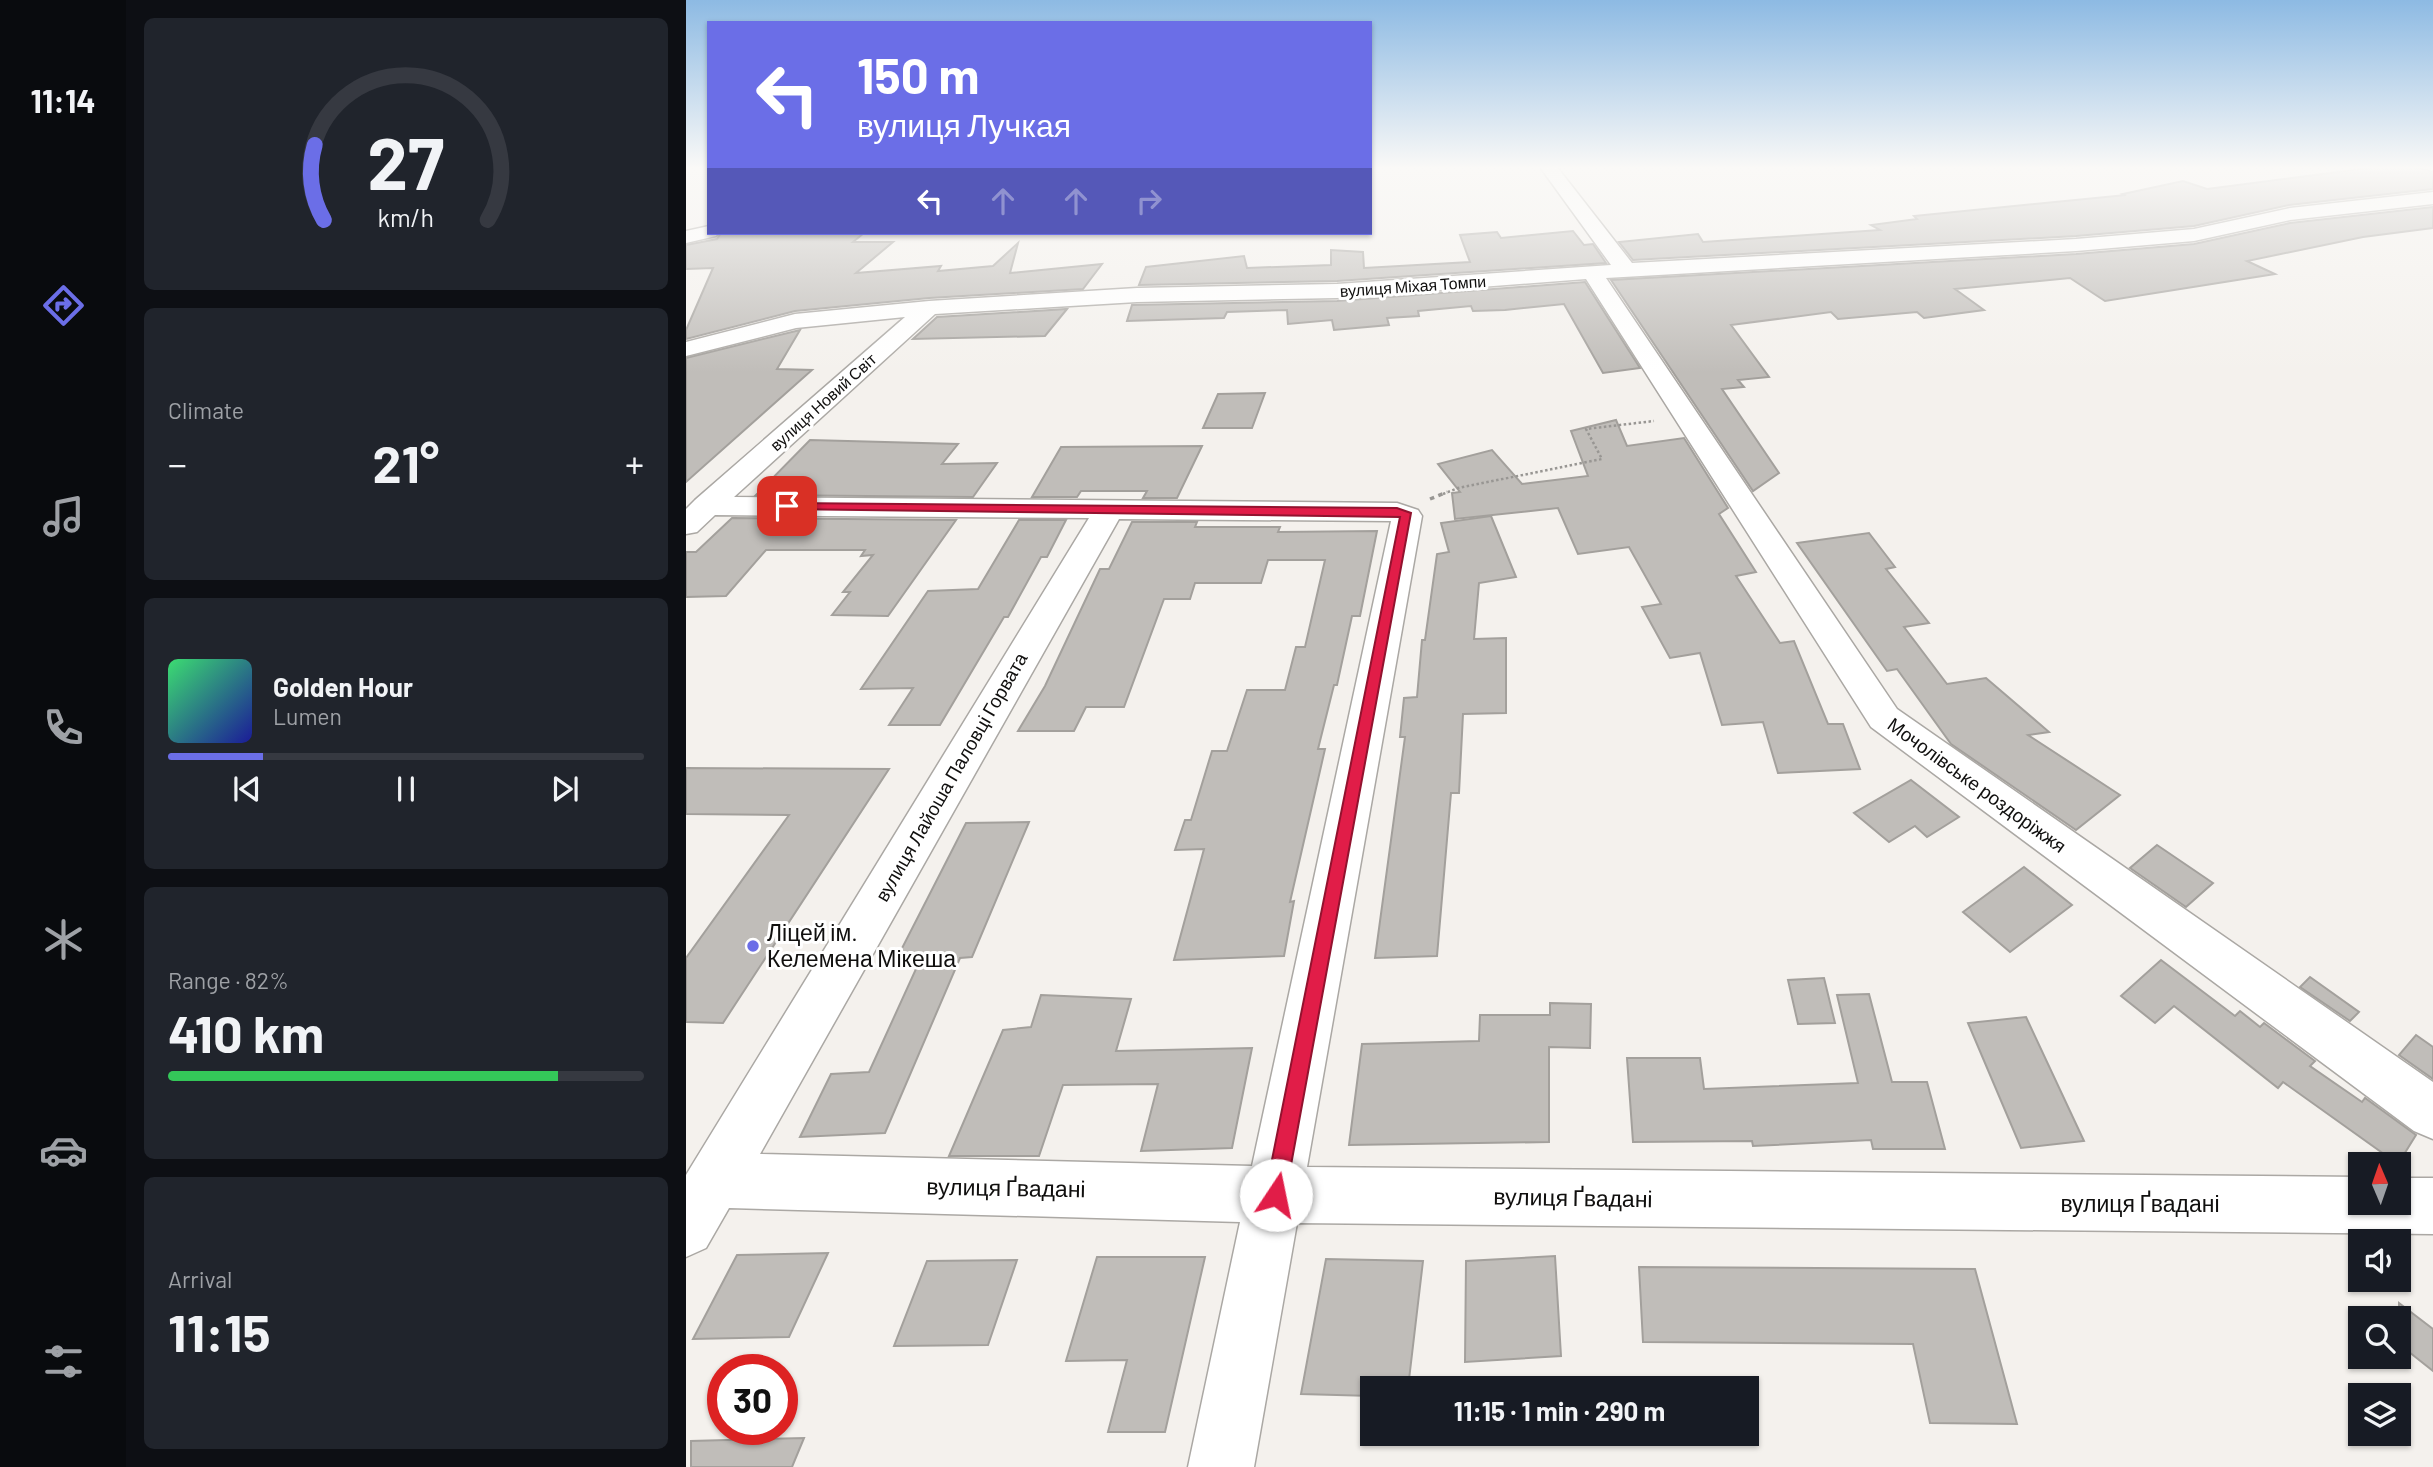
<!DOCTYPE html>
<meta charset="utf-8">
<style>
body{margin:0;font-family:Barlow,sans-serif;background:#20242c;color:#f1f3f6;height:100vh;display:flex;flex-direction:column;font-size:26px;white-space:nowrap}
*{box-sizing:border-box;margin:0}
p{font-size:23px;color:#9ea1a6}
.icon{flex:none;width:38px;height:38px;fill:none;stroke:currentColor;stroke-width:2;stroke-linecap:round;stroke-linejoin:round}
.map{position:relative;flex:1;overflow:hidden}
.details{display:flex;flex-direction:column;gap:18px;padding:18px;background:#0d0f14;width:560px}
.details>*{flex:none}
.guide{position:absolute;left:21px;top:21px;width:665px;height:214px;border-radius:0px;box-shadow:0 2px 5px #0004;background:#6b6ee7;color:#fff;overflow:hidden}
.needle{width:46px;rotate:358deg}
.tools{position:absolute;left:1662px;top:1152px;display:grid;gap:14px}
.tools a{display:grid;place-items:center;width:63px;height:63px;border-radius:0px;background:#171b24;box-shadow:0 2px 5px #0004;font-size:35px}
.speed{position:absolute;left:21px;top:1354px;display:flex;gap:14px;font-size:35px;font-weight:700;text-align:center}
.speed>*{display:grid;place-content:center;width:91px;height:91px;border-radius:50%;background:#171b24;box-shadow:0 2px 5px #0004;line-height:1}
.speed .limit{border:10px solid #d22;background:#fff;color:#111}
.pin{position:absolute;display:grid;place-items:center;width:60px;height:60px;color:#fff;margin:-30px;border-radius:14px;box-shadow:0 4px 10px #0006}
.me{position:absolute;width:77px;margin:-38px;rotate:11deg;stroke-linejoin:round;filter:drop-shadow(0 0 5px #0008)}
.turn{display:flex;align-items:center;gap:24px;height:147px;padding:0 35px;font-size:32px}
.turn .icon{width:91px;height:91px;stroke-width:2.5}
.turn b{display:block;font-size:49px;line-height:60px}
.lanes{display:flex;align-items:center;height:66px;padding:0 35px;background:#0003;justify-content:center;gap:35px;direction:ltr}
.lanes .off{opacity:.35}
.big{font-size:52px;font-weight:700;line-height:1.1}
.details .widget{flex:1;display:flex;flex-direction:column;justify-content:center;gap:10px;min-width:0;padding:0 24px;border-radius:10px;background:#20242c}
.details .dial{align-items:center;gap:0}
.dial svg{height:182px;overflow:visible;fill:none;stroke:#363941;stroke-width:7;stroke-linecap:round;text-anchor:middle}
.dial text{fill:#f1f3f6;stroke:none}
.song{display:flex;align-items:center;gap:21px}
.cover{width:84px;height:84px;border-radius:10px;background:linear-gradient(135deg,hsl(140 70% 55%),hsl(240 70% 35%))}
.played{height:7px;border-radius:4px;background:linear-gradient(90deg,#6b6ee7 20%,#363941 20%)}
.keys{display:flex;justify-content:space-around;direction:ltr}
.heat{display:flex;justify-content:space-between;align-items:center;font-size:38px;direction:ltr}
.charge{height:10px;border-radius:5px;background:linear-gradient(90deg,#34c759 82%,#363941 0)}
.trip{position:absolute;left:674px;top:1376px;width:399px;height:70px;border-radius:0px;background:#171b24;box-shadow:0 2px 5px #0004;font-weight:700;line-height:70px;text-align:center}
main{display:flex;flex:1;min-height:0}
.menu{display:flex;flex-direction:column;width:126px;justify-content:space-around;align-items:center;background:#090b0e;color:#9ea1a6}
.menu .icon{width:49px;height:49px}
.menu .current{color:#6b6ee7}
.menu b{font-size:32px;color:#f1f3f6}
.map>svg:first-child{display:block}
</style>
<main>
<nav class="menu">
<b>11:14</b>
<svg class="icon current" aria-label="directions" viewBox="0 0 24 24"><path d="M12 3l9 9-9 9-9-9zM9 14v-3h6M13 9l2 2-2 2"/></svg>
<svg class="icon" aria-label="music" viewBox="0 0 24 24"><path d="M9 18V5l10-2v13"/><circle cx="6" cy="18" r="3"/><circle cx="16" cy="16" r="3"/></svg>
<svg class="icon" aria-label="phone" viewBox="0 0 24 24"><path d="M5 4h4l2 5-3 2q2 4 5 5l2-3 5 2v4C11 20 4 13 5 4z"/></svg>
<svg class="icon" aria-label="climate" viewBox="0 0 24 24"><path d="M12 3v18M4 7l16 10M4 17L20 7"/></svg>
<svg class="icon" aria-label="car" viewBox="0 0 24 24"><path d="M5 17H2v-5l4-1 3-4h7l3 4 3 1v5h-3M9 17h6M6 11h13"/><circle cx="7" cy="17" r="2"/><circle cx="17" cy="17" r="2"/></svg>
<svg class="icon" aria-label="filters" viewBox="0 0 24 24"><path d="M4 7h16M4 17h16"/><circle cx="9" cy="7" r="2"/><circle cx="15" cy="17" r="2"/></svg>
</nav>
<section class="details">
<div class="widget dial"><svg viewBox="0 0 100 80">
<path d="M14 69A42 42 0 1 1 86 69"/>
<path d="M14 69A42 42 0 0 1 10 36" stroke="#6b6ee7"/>
<text x="50" y="56" font-size="32" font-weight="700">27</text>
<text x="50" y="72" font-size="11">km/h</text>
</svg></div>
<div class="widget"><p>Climate</p>
<div class="heat"><a>−</a><b class="big">21°</b><a>+</a></div>
</div>
<div class="widget">
<div class="song"><i class="cover"></i><div><b>Golden Hour</b><p>Lumen</p></div></div>
<div class="played"></div>
<div class="keys"><svg class="icon" aria-label="previous" viewBox="0 0 24 24"><path d="M18 5L8 12l10 7zM5 5v14"/></svg><svg class="icon" aria-label="pause" viewBox="0 0 24 24"><path d="M8 5v14M16 5v14"/></svg><svg class="icon" aria-label="next" viewBox="0 0 24 24"><path d="M6 5l10 7-10 7zM19 5v14"/></svg></div>
</div>
<div class="widget"><p>Range · 82%</p><b class="big">410 km</b><div class="charge"></div></div>
<div class="widget"><p>Arrival</p><b class="big">11:15</b></div>
</section>
<div class="map">
<svg width="1747" height="1467" viewBox="0 0 1747 1467">
<rect width="100%" height="100%" fill="#f4f1ed"/>
<g fill="#c0bdb9" stroke="#a3a09c" stroke-width="2">
<polygon points="1690,167 1730,167 1747,172 1747,189 1603,205 1508,226 1390,236 947,260 933,242 1012,234 1017,242 1194,230 1185,225 1231,219 1228,216 1440,195 1437,194 1497,181 1521,189"/>
<polygon points="1747,207 1747,228 1677,237 1561,261 1589,274 1419,301 1384,278 1269,289 1298,310 1238,318 1231,312 1152,319 1145,312 1045,325 1083,377 1052,380 1058,387 1036,389 1093,473 1067,491 925,280 1390,254 1508,244 1604,223"/>
<polygon points="887,231 898,245 907,244 920,263 651,281 453,285 460,267 558,256 561,268 645,265 645,250 677,252 678,268 784,262 774,235 811,232 815,238"/>
<polygon points="35,233 178,233 167,242 207,242 170,273 255,266 252,271 307,266 332,243 324,273 416,264 397,289 243,298 109,311 0,339 0,330 27,268 0,269 0,245 31,239"/>
<polygon points="899,282 954,368 917,373 878,304 819,310 787,311 785,306 732,311 733,316 701,318 703,325 648,330 646,320 602,324 601,310 541,312 538,318 441,321 446,305 651,301"/>
<polygon points="381,309 359,336 227,339 251,317"/>
<polygon points="114,330 91,369 126,370 0,482 0,358"/>
<polygon points="579,393 566,428 517,428 532,394"/>
<polygon points="930,420 941,446 998,438 1042,508 1033,514 1070,572 1050,576 1094,643 1108,641 1142,724 1157,724 1174,769 1092,773 1077,722 1036,725 1014,653 984,658 956,607 975,604 943,547 892,554 872,508 769,519 766,493 774,492 752,464 806,450 836,484 902,476 885,431"/>
<polygon points="124,440 272,444 256,464 311,463 287,497 70,495"/>
<polygon points="516,446 491,498 457,498 461,491 395,491 391,497 346,497 375,447"/>
<polygon points="805,516 830,577 793,583 788,639 820,638 820,713 777,714 773,793 765,793 751,956 689,958 719,737 714,737 718,698 731,697 736,640 739,640 751,554 763,552 755,523"/>
<polygon points="46,518 270,520 202,616 146,615 164,592 157,592 187,555 175,556 179,550 80,550 40,596 0,597 0,552 10,552"/>
<polygon points="333,520 380,520 361,557 355,557 322,617 318,617 254,725 203,725 227,688 175,689 242,591 292,589"/>
<polygon points="446,522 511,522 509,527 594,527 592,532 691,531 674,616 666,616 651,685 648,685 632,749 639,749 604,902 608,901 598,956 488,960 518,849 489,850 499,820 505,820 526,751 541,751 561,690 599,690 610,647 619,647 639,560 582,560 575,583 509,583 504,599 478,599 438,707 400,707 388,731 332,731 359,686 414,569 423,569"/>
<polygon points="1183,533 1209,567 1200,569 1243,623 1218,627 1261,684 1300,678 1363,732 1342,735 1434,795 1390,830 1265,744 1211,669 1201,671 1111,543"/>
<polygon points="0,768 203,769 37,1023 0,1022 0,958 103,815 0,814"/>
<polygon points="1225,780 1273,817 1241,837 1229,826 1203,842 1168,813"/>
<polygon points="343,822 286,957 274,958 199,1133 114,1137 145,1074 183,1072 235,958 211,958 280,823"/>
<polygon points="1471,845 1527,883 1500,907 1444,868"/>
<polygon points="1338,867 1386,905 1324,952 1277,912"/>
<polygon points="1475,960 1549,1016 1554,1011 1574,1027 1578,1023 1629,1061 1624,1066 1676,1102 1679,1098 1730,1135 1712,1164 1597,1082 1592,1088 1488,1006 1469,1023 1435,996"/>
<polygon points="1624,977 1673,1012 1664,1021 1614,987"/>
<polygon points="1138,978 1149,1023 1112,1024 1102,980"/>
<polygon points="1183,994 1206,1082 1241,1082 1259,1149 1187,1149 1185,1140 1067,1146 1066,1141 947,1142 941,1058 1014,1058 1018,1089 1172,1083 1151,995"/>
<polygon points="355,995 445,999 430,1051 566,1048 546,1148 455,1151 472,1084 377,1085 353,1156 263,1156 317,1030 345,1027"/>
<polygon points="864,1003 905,1004 904,1048 863,1047 863,1142 663,1145 676,1044 793,1041 794,1015 864,1015"/>
<polygon points="1340,1017 1398,1141 1335,1148 1282,1023"/>
<polygon points="1730,1035 1747,1047 1747,1079 1713,1055"/>
<polygon points="142,1253 103,1337 7,1339 51,1255"/>
<polygon points="869,1256 875,1356 779,1362 780,1261"/>
<polygon points="411,1257 519,1257 479,1432 422,1432 441,1360 380,1361"/>
<polygon points="640,1259 737,1261 722,1388 686,1388 686,1396 615,1394"/>
<polygon points="331,1260 302,1345 208,1346 241,1261"/>
<polygon points="953,1267 1289,1269 1331,1424 1244,1423 1227,1344 957,1342"/>
<polygon points="1713,1303 1747,1329 1747,1371 1713,1344"/>
<polygon points="118,1438 106,1467 5,1467 5,1441"/>
</g>
<g fill="none" stroke-linecap="round" stroke-linejoin="round">
<g stroke="#aba8a4" stroke-width="3">
<g id="street">
<path d="M854 167H871L946 263 1390 239 1508 229 1604 208 1747 192V204L1604 220 1508 241 1390 251 920 278 1211 709 1747 1082V1139L1728 1131 1185 727 900 279 651 298 451 302 249 314 48 497 711 503 732 510 736 516 621 1167 1675 1177V1202H1713V1178H1747V1234L611 1223 568 1467H502L554 1222 43 1208 20 1248 0 1257V1175L403 518 29 515 11 532 0 534V509L9 500 219 317 110 328 0 356V342L109 314 243 301 451 288 651 284 925 265ZM433 519 705 521 566 1166 74 1154Z"/>
<polygon points="23,226 23,233 32,233 30,236 0,243 0,231"/>
</g>
</g>
<polyline stroke="#989693" stroke-width="2.5" stroke-dasharray="2.5 2.5" stroke-linecap="butt" points="757,494 772,488 916,459 900,429 968,421"/>
<polyline stroke="#989693" stroke-width="3.5" stroke-dasharray="4.5 4.5" stroke-linecap="butt" points="744,499 761,492"/>
<use href="#street" fill="#fff" fill-rule="evenodd"/>
</g>
<linearGradient id="sky" x2="0" y2="1"><stop stop-color="#8dbae3"/><stop offset="0.45" stop-color="#faf9f7"/><stop offset="1" stop-color="#faf9f7" stop-opacity="0"/></linearGradient>
<rect width="1747" height="373" fill="url(#sky)"/>
<polygon fill="#e11d48" stroke="#92132f" stroke-width="2" points="101,503 711,508 725,513 598,1203 590,1206 582,1203 579,1195 714,517 97,509 97,504"/>
<circle fill="#6b6ee7" stroke="#fff" stroke-width="2.5" cx="67" cy="946" r="7"/>
<g text-anchor="middle" stroke-width="6" stroke-linejoin="round" paint-order="stroke">
<g font-size="16" fill="#100f0e" stroke="#fff">
<text transform="translate(727 286) rotate(-4)" y="6">вулиця Міхая Томпи</text>
<text transform="translate(137 402) rotate(-42)" y="6">вулиця Новий Світ</text>
</g>
<g font-size="19" fill="#100f0e" stroke="#fff">
<text transform="translate(265 777) rotate(-60)" y="7">вулиця Лайоша Паловці Горвата</text>
<text transform="translate(1291 785) rotate(36)" y="7">Мочолівське роздоріжжя</text>
</g>
<g font-size="23" fill="#100f0e" stroke="#fff" text-anchor="start">
<text x="81" y="941">Ліцей ім.<tspan x="81" dy="26">Келемена Мікеша</tspan></text>
</g>
<g font-size="23" fill="#100f0e" stroke="#fff">
<text transform="translate(320 1188) rotate(1)" y="8">вулиця Ґвадані</text>
<text transform="translate(887 1198) rotate(1)" y="8">вулиця Ґвадані</text>
<text x="1454" y="1212">вулиця Ґвадані</text>
</g>
</g>
</svg>
<div class="tools">
<a><svg class="needle" viewBox="-14 -14 28 28"><path d="M0-13l5 13h-10z" fill="#e53935"/><path d="M0 13l5-13h-10z" fill="#9ea1a6"/></svg></a>
<a><svg class="icon" aria-label="sound" viewBox="0 0 24 24"><path d="M4 9h4l5-4v14l-5-4H4zM17 9q2 3 0 6"/></svg></a>
<a><svg class="icon" aria-label="search" viewBox="0 0 24 24"><circle cx="10" cy="10" r="6"/><path d="M15 15l6 6"/></svg></a>
<a><svg class="icon" aria-label="layers" viewBox="0 0 24 24"><path d="M12 4l9 5-9 5-9-5zM3 14l9 5 9-5"/></svg></a>
</div>
<div class="speed"><div class="limit">30</div></div>
<div class="pin" style="left:101px;top:506px;background:#d93025"><svg class="icon" aria-label="arrive" viewBox="0 0 24 24"><path d="M6 21V4h12l-3 4 3 4H6"/></svg></div>
<svg class="me" style="left:590px;top:1195px" viewBox="-20 -20 40 40"><circle r="19" fill="#fff"/><path d="M0-13L10 11 0 6-10 11z" fill="#e11d48"/></svg>
<div class="trip">11:15 · 1 min · 290 m</div>
<div class="guide">
<div class="turn"><svg class="icon" aria-label="left" viewBox="0 0 24 24"><path d="M17 20v-9H6M10 6l-5 5 5 5"/></svg><div><b>150 m</b>вулиця Лучкая</div></div>
<div class="lanes"><svg class="icon" aria-label="left" viewBox="0 0 24 24"><path d="M17 20v-9H6M10 6l-5 5 5 5"/></svg><svg class="icon off" aria-label="ahead" viewBox="0 0 24 24"><path d="M12 20V5M6 11l6-6 6 6"/></svg><svg class="icon off" aria-label="ahead" viewBox="0 0 24 24"><path d="M12 20V5M6 11l6-6 6 6"/></svg><svg class="icon off" aria-label="right" viewBox="0 0 24 24"><path d="M7 20v-9h11M14 6l5 5-5 5"/></svg></div>
</div>
</div>
</main>
